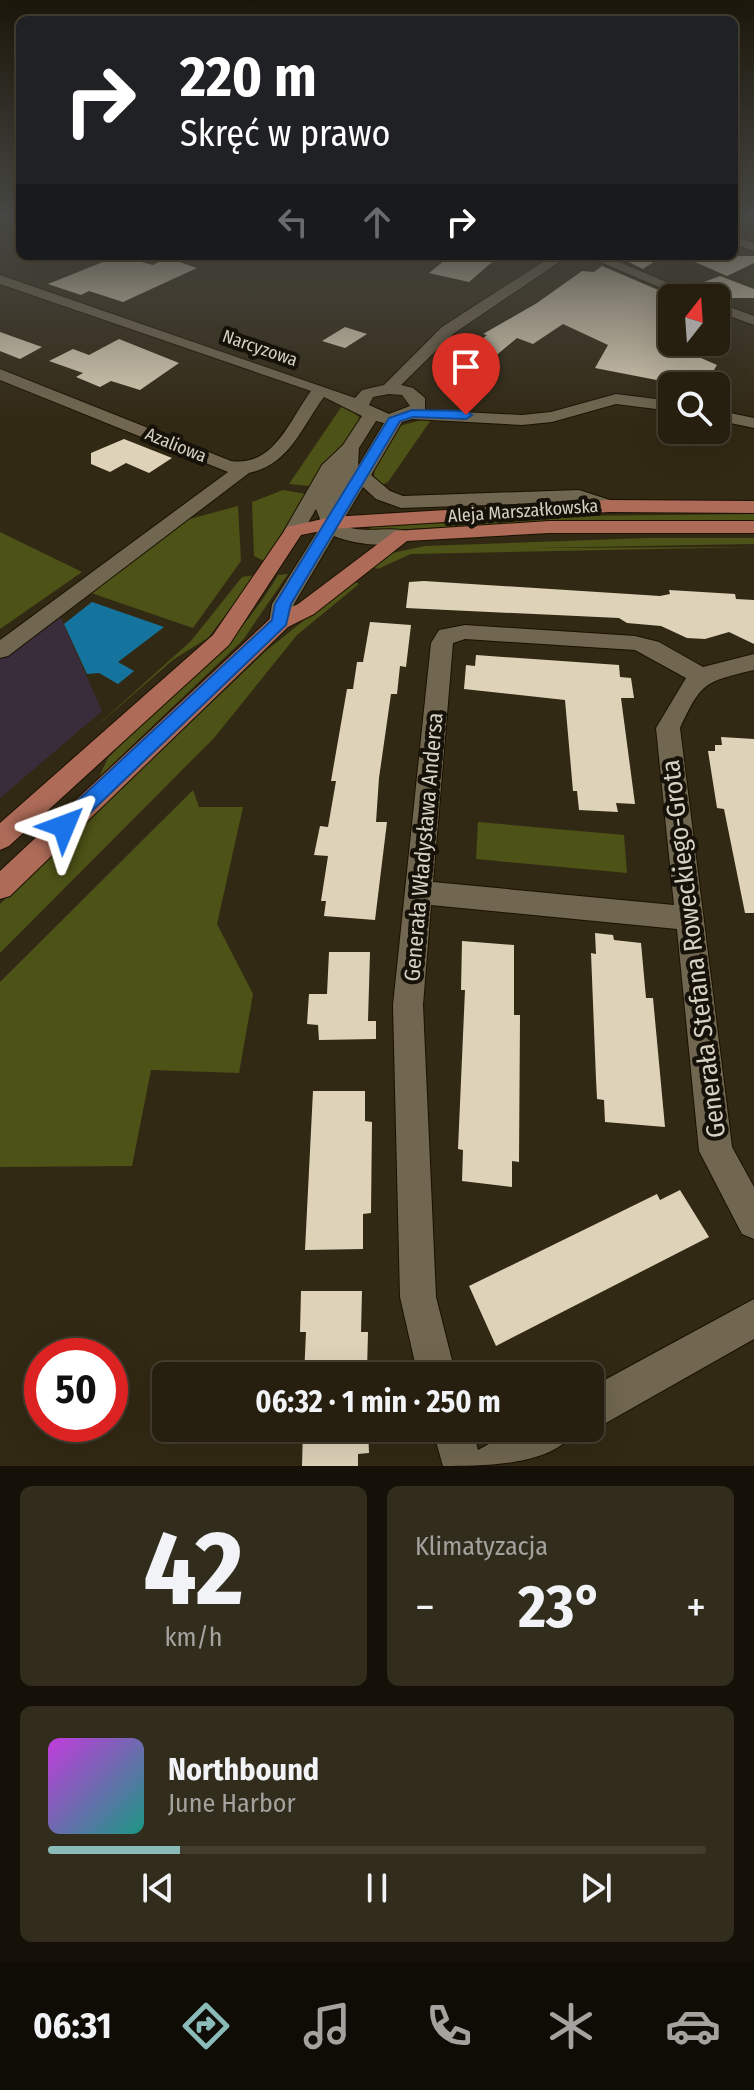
<!DOCTYPE html>
<html lang="pl">
<meta charset="utf-8">
<style>
body{margin:0;font-family:"Fira Sans Condensed",sans-serif;background:#322c1d;color:#f1f3f6;height:100vh;display:flex;flex-direction:column;font-size:30px;white-space:nowrap}
*{box-sizing:border-box;margin:0}
p{font-size:26px;color:#a4a29e}
.icon{flex:none;width:44px;height:44px;fill:none;stroke:currentColor;stroke-width:2;stroke-linecap:round;stroke-linejoin:round}
.map{position:relative;height:1466px;overflow:hidden}
.details{display:flex;flex-direction:column;gap:20px;padding:20px;background:#151108;flex:1}
.details>*{flex:none}
.top-card{position:absolute;left:16px;top:16px;width:722px;height:244px;border-radius:12px;box-shadow:0 8px 32px #0002,0 0 0 2px #423d2f;background:#202124;color:#fff;overflow:hidden}
.needle{width:52px;rotate:17deg}
.fabs{position:absolute;left:658px;top:284px;display:grid;gap:16px}
.fabs a{display:grid;place-items:center;width:72px;height:72px;border-radius:12px;background:#261f0f;box-shadow:0 8px 32px #0002,0 0 0 2px #423d2f;font-size:40px}
.speed{position:absolute;left:24px;top:1338px;display:flex;gap:16px;font-size:40px;font-weight:700;text-align:center}
.speed>*{display:grid;place-content:center;width:104px;height:104px;border-radius:50%;background:#261f0f;box-shadow:0 8px 32px #0002,0 0 0 2px #423d2f;line-height:1}
.speed .limit{border:12px solid #d22;background:#fff;color:#111}
.pin{position:absolute;display:grid;place-items:center;width:68px;height:68px;color:#fff;margin:-82px -34px;border-radius:50% 50% 50% 0;rotate:-45deg;box-shadow:0 0 8px #0007}
.pin .icon{rotate:45deg}
.me{position:absolute;width:88px;margin:-44px;rotate:46deg;stroke-linejoin:round;filter:drop-shadow(0 0 6px #0008)}
.turn{display:flex;align-items:center;gap:28px;height:168px;padding:0 32px;font-size:36px}
.turn .icon{width:104px;height:104px;stroke-width:2.5}
.turn b{display:block;font-size:56px;line-height:68px}
.lanes{display:flex;align-items:center;height:76px;padding:0 32px;background:#0003;justify-content:center;gap:40px;direction:ltr}
.lanes .off{opacity:.35}
.big{font-size:60px;font-weight:700;line-height:1.1}
.details .tile{flex:1;display:flex;flex-direction:column;justify-content:center;gap:12px;min-width:0;padding:0 28px;border-radius:12px;background:#322c1d}
.details .dial{align-items:center;gap:0}
.dial b{font-size:104px;line-height:1}
.song{display:flex;align-items:center;gap:24px}
.cover{width:96px;height:96px;border-radius:12px;background:linear-gradient(135deg,hsl(290 70% 55%),hsl(170 70% 35%))}
.played{height:8px;border-radius:4px;background:linear-gradient(90deg,#8bbbb9 20%,#423d2f 20%)}
.keys{display:flex;justify-content:space-around;direction:ltr}
.heat{display:flex;justify-content:space-between;align-items:center;font-size:44px;direction:ltr}
.details .tiles{flex:1;display:grid;gap:20px;grid-template-columns:1fr 1fr}
.tile:last-child{grid-column:span 2}
.trip{position:absolute;left:152px;top:1362px;width:452px;height:80px;border-radius:12px;background:#261f0f;box-shadow:0 8px 32px #0002,0 0 0 2px #423d2f;font-weight:700;line-height:80px;text-align:center}
.menu{display:flex;height:128px;justify-content:space-around;align-items:center;background:#0f0c06;color:#a4a29e}
.menu .icon{width:56px;height:56px}
.menu .on{color:#8bbbb9}
.menu b{font-size:36px;color:#f1f3f6}
.map>svg:first-child{display:block}
</style>
<div class="map">
<svg width="754" height="1466" viewBox="0 0 754 1466">
<rect width="100%" height="100%" fill="#322914"/>
<polygon fill="#392c3b" points="59,614 102,711 0,798 0,657"/>
<g fill="#4d5216">
<polygon points="344,403 361,419 359,426 310,486 289,484"/>
<polygon points="433,417 388,482 380,486 374,476 375,468 399,426"/>
<polygon points="283,490 306,494 264,561 254,556 252,502"/>
<polygon points="238,506 241,561 193,628 88,592 182,521"/>
<polygon points="754,514 754,520 585,520 370,531 370,527 575,516"/>
<polygon points="0,532 82,572 0,629"/>
<polygon points="648,538 754,538 754,544 529,548 754,547 411,554 378,569 370,566 392,553 425,546"/>
<path d="M288 574 243 640 99 777 108 758C167 697 235 650 278 575Z"/>
<polygon points="256,575 208,638 174,659 91,731 191,641 242,577"/>
<polygon points="353,581 359,584 297,635 214,738 0,953 0,904 267,650"/>
<polygon points="193,790 199,807 243,807 217,924 253,994 239,1073 151,1070 132,1166 0,1167 0,982"/>
<polygon points="478,822 624,835 627,873 476,859"/>
</g>
<polygon fill="#14749d" points="92,602 164,627 118,662 134,671 118,684 99,673 87,674 64,624"/>
<g fill="#ded3b9">
<polygon points="118,256 153,265 167,258 197,268 123,302 89,291 81,295 48,284"/>
<polygon points="450,256 499,256 469,282 429,273"/>
<polygon points="617,256 662,256 643,269"/>
<polygon points="681,256 754,256 754,263 727,276"/>
<polygon points="602,266 677,298 658,298 672,304 672,339 658,339 717,365 704,386 670,386 672,383 595,368 608,345 563,324 533,344 517,338 487,363 462,356 487,335 483,334 537,303 582,271 594,272"/>
<polygon points="720,276 754,289 754,298 707,298 688,288"/>
<polygon points="345,327 367,334 345,348 322,341"/>
<polygon points="0,332 42,347 20,359 0,351"/>
<polygon points="119,339 179,363 140,390 111,381 100,387 76,377 83,373 49,361 73,349 89,355"/>
<polygon points="124,439 172,458 149,473 126,463 110,472 91,464 91,453"/>
<polygon points="424,581 660,596 670,594 669,590 735,594 736,599 754,600 754,644 729,632 705,639 687,638 661,626 627,623 619,618 406,608 409,582"/>
<polygon points="370,622 411,625 406,667 400,666 397,694 391,694 379,778 376,822 387,822 375,920 324,916 326,901 321,901 328,856 314,855 320,826 328,827 336,781 331,781 347,689 353,689 357,662 363,662"/>
<polygon points="476,655 619,665 620,677 631,678 634,698 621,698 635,804 616,803 618,812 579,810 577,791 573,791 565,700 464,689 466,665 475,666"/>
<polygon points="721,737 754,739 754,913 745,913 724,809 717,808 708,751 715,751 715,745 722,745"/>
<polygon points="595,933 613,935 614,940 641,943 646,998 653,998 665,1127 605,1122 604,1100 597,1099 596,1079 591,953 596,954"/>
<polygon points="462,941 514,945 514,1015 520,1015 519,1162 512,1161 512,1187 462,1181 463,1150 458,1149 465,990 461,990"/>
<polygon points="329,952 370,952 368,1021 376,1021 376,1039 319,1040 318,1025 307,1024 309,994 327,994"/>
<polygon points="313,1091 365,1091 365,1121 372,1122 371,1213 363,1214 363,1249 305,1250"/>
<polygon points="680,1190 709,1237 496,1346 469,1286 657,1194 660,1200"/>
<polygon points="301,1291 362,1291 361,1332 368,1332 367,1372 360,1372 360,1376 304,1376 306,1332 300,1332"/>
<polygon points="303,1428 368,1428 369,1453 358,1454 358,1466 302,1466"/>
</g>
<g fill="none" stroke-linecap="round" stroke-linejoin="round">
<g stroke="#1a1100" stroke-width="2">
<g id="minor">
<polygon points="734,236 754,243 754,251 734,244"/>
<path d="M552 256H568L453 334 401 385 413 388 425 398V410L522 415 551 412 616 394 672 401V411L616 404 552 422 522 425 412 419 402 422 371 475 390 491 403 496 579 490 616 502V510L609 512 577 502 401 508 376 499 363 487 341 524C363 537 399 522 412 535 396 551 353 544 334 536L294 604 288 627H272L269 622 272 604 322 524 316 509 301 535 294 537 284 531 322 465 343 445 362 416 324 397C301 428 290 464 249 473L8 656 0 658V640L228 472 0 380V369L231 461C274 467 289 421 311 391L0 284V275L355 398 362 390 384 385 442 327ZM389 394 402 395 410 406 389 414 369 405 373 397ZM376 421 384 423 358 466 359 448Z"/>
<polygon points="586,256 605,256 704,298 685,298"/>
<polygon points="716,302 754,316 754,325 716,311"/>
<polygon points="716,410 754,418 754,428 716,420"/>
<path d="M465 625 635 636 659 642 703 667 754 654V670C705 682 702 681 680 728L732 1147 754 1187V1239L742 1234 699 1151 677 929 431 905 423 1005 436 1297 456 1376H418L400 1297 393 1005 431 643 439 630ZM465 639 635 650 686 678 656 728 674 905 433 882 453 643Z"/>
<polygon points="754,1299 754,1339 604,1424 590,1430 586,1428 590,1428 590,1388"/>
<path d="M432 1428H472L478 1450 518 1428H577C556 1466 486 1466 443 1466Z"/>
</g>
</g>
<g stroke="#1a1100" stroke-width="2">
<g id="major">
<polygon points="609,500 754,501 754,513 609,512 331,529 301,535 229,645 9,846 0,850 0,823 213,635 287,527 331,517"/>
<polygon points="549,521 754,521 754,533 549,533 407,541 314,614 288,627 10,896 0,899 0,871 272,617 298,604 395,531"/>
</g>
</g>
<use href="#minor" fill="#716750" fill-rule="evenodd"/>
<use href="#major" fill="#ad6b58" fill-rule="evenodd"/>
</g>
<linearGradient id="sky" x2="0" y2="1"><stop stop-color="#1c170b"/><stop offset="0.51" stop-color="#494945"/><stop offset="1" stop-color="#494945" stop-opacity="0"/></linearGradient>
<rect width="754" height="424" fill="url(#sky)"/>
<polygon fill="#1a73e8" stroke="#114b97" stroke-width="2" points="412,410 466,411 472,415 466,419 413,417 400,421 291,604 286,625 71,831 57,831 55,826 57,820 272,620 275,604 389,418"/>
<g text-anchor="middle" stroke-width="8" stroke-linejoin="round" paint-order="stroke">
<g font-size="18" fill="#d7d1c4" stroke="#161209">
<text transform="translate(260 348) rotate(19)" y="6">Narcyzowa</text>
<text transform="translate(176 445) rotate(22)" y="6">Azaliowa</text>
<text transform="translate(523 511) rotate(-4)" y="6">Aleja Marszałkowska</text>
</g>
<g font-size="22" fill="#d7d1c4" stroke="#161209">
<text transform="translate(423 847) rotate(-85)" y="8">Generała Władysława Andersa</text>
</g>
<g font-size="26" fill="#d7d1c4" stroke="#161209">
<text transform="translate(693 949) rotate(-97)" y="9">Generała Stefana Roweckiego-Grota</text>
</g>
</g>
</svg>
<div class="fabs">
<a><svg class="needle" viewBox="-14 -14 28 28"><path d="M0-13l5 13h-10z" fill="#e53935"/><path d="M0 13l5-13h-10z" fill="#a4a29e"/></svg></a>
<a><svg class="icon" aria-label="search" viewBox="0 0 24 24"><circle cx="10" cy="10" r="6"/><path d="M15 15l6 6"/></svg></a>
</div>
<div class="speed"><div class="limit">50</div></div>
<div class="pin" style="left:466px;top:415px;background:#d93025"><svg class="icon" aria-label="arrive" viewBox="0 0 24 24"><path d="M6 21V4h12l-3 4 3 4H6"/></svg></div>
<svg class="me" style="left:64px;top:826px" viewBox="-20 -20 40 40"><path d="M0-17L14 15 0 8-14 15z" fill="#1a73e8" stroke="#fff" stroke-width="4"/></svg>
<div class="trip">06:32 · 1 min · 250 m</div>
<div class="top-card">
<div class="turn"><svg class="icon" aria-label="right" viewBox="0 0 24 24"><path d="M7 20v-9h11M14 6l5 5-5 5"/></svg><div><b>220 m</b>Skręć w prawo</div></div>
<div class="lanes"><svg class="icon off" aria-label="left" viewBox="0 0 24 24"><path d="M17 20v-9H6M10 6l-5 5 5 5"/></svg><svg class="icon off" aria-label="ahead" viewBox="0 0 24 24"><path d="M12 20V5M6 11l6-6 6 6"/></svg><svg class="icon" aria-label="right" viewBox="0 0 24 24"><path d="M7 20v-9h11M14 6l5 5-5 5"/></svg></div>
</div>
</div>
<section class="details">
<div class="tiles">
<div class="tile dial"><b>42</b><p>km/h</p></div>
<div class="tile"><p>Klimatyzacja</p>
<div class="heat"><a>−</a><b class="big">23°</b><a>+</a></div>
</div>
<div class="tile">
<div class="song"><i class="cover"></i><div><b>Northbound</b><p>June Harbor</p></div></div>
<div class="played"></div>
<div class="keys"><svg class="icon" aria-label="previous" viewBox="0 0 24 24"><path d="M18 5L8 12l10 7zM5 5v14"/></svg><svg class="icon" aria-label="pause" viewBox="0 0 24 24"><path d="M8 5v14M16 5v14"/></svg><svg class="icon" aria-label="next" viewBox="0 0 24 24"><path d="M6 5l10 7-10 7zM19 5v14"/></svg></div>
</div>
</div>
</section>
<nav class="menu">
<b>06:31</b>
<svg class="icon on" aria-label="directions" viewBox="0 0 24 24"><path d="M12 3l9 9-9 9-9-9zM9 14v-3h6M13 9l2 2-2 2"/></svg>
<svg class="icon" aria-label="music" viewBox="0 0 24 24"><path d="M9 18V5l10-2v13"/><circle cx="6" cy="18" r="3"/><circle cx="16" cy="16" r="3"/></svg>
<svg class="icon" aria-label="phone" viewBox="0 0 24 24"><path d="M5 4h4l2 5-3 2q2 4 5 5l2-3 5 2v4C11 20 4 13 5 4z"/></svg>
<svg class="icon" aria-label="climate" viewBox="0 0 24 24"><path d="M12 3v18M4 7l16 10M4 17L20 7"/></svg>
<svg class="icon" aria-label="car" viewBox="0 0 24 24"><path d="M5 17H2v-5l4-1 3-4h7l3 4 3 1v5h-3M9 17h6M6 11h13"/><circle cx="7" cy="17" r="2"/><circle cx="17" cy="17" r="2"/></svg>
</nav>
